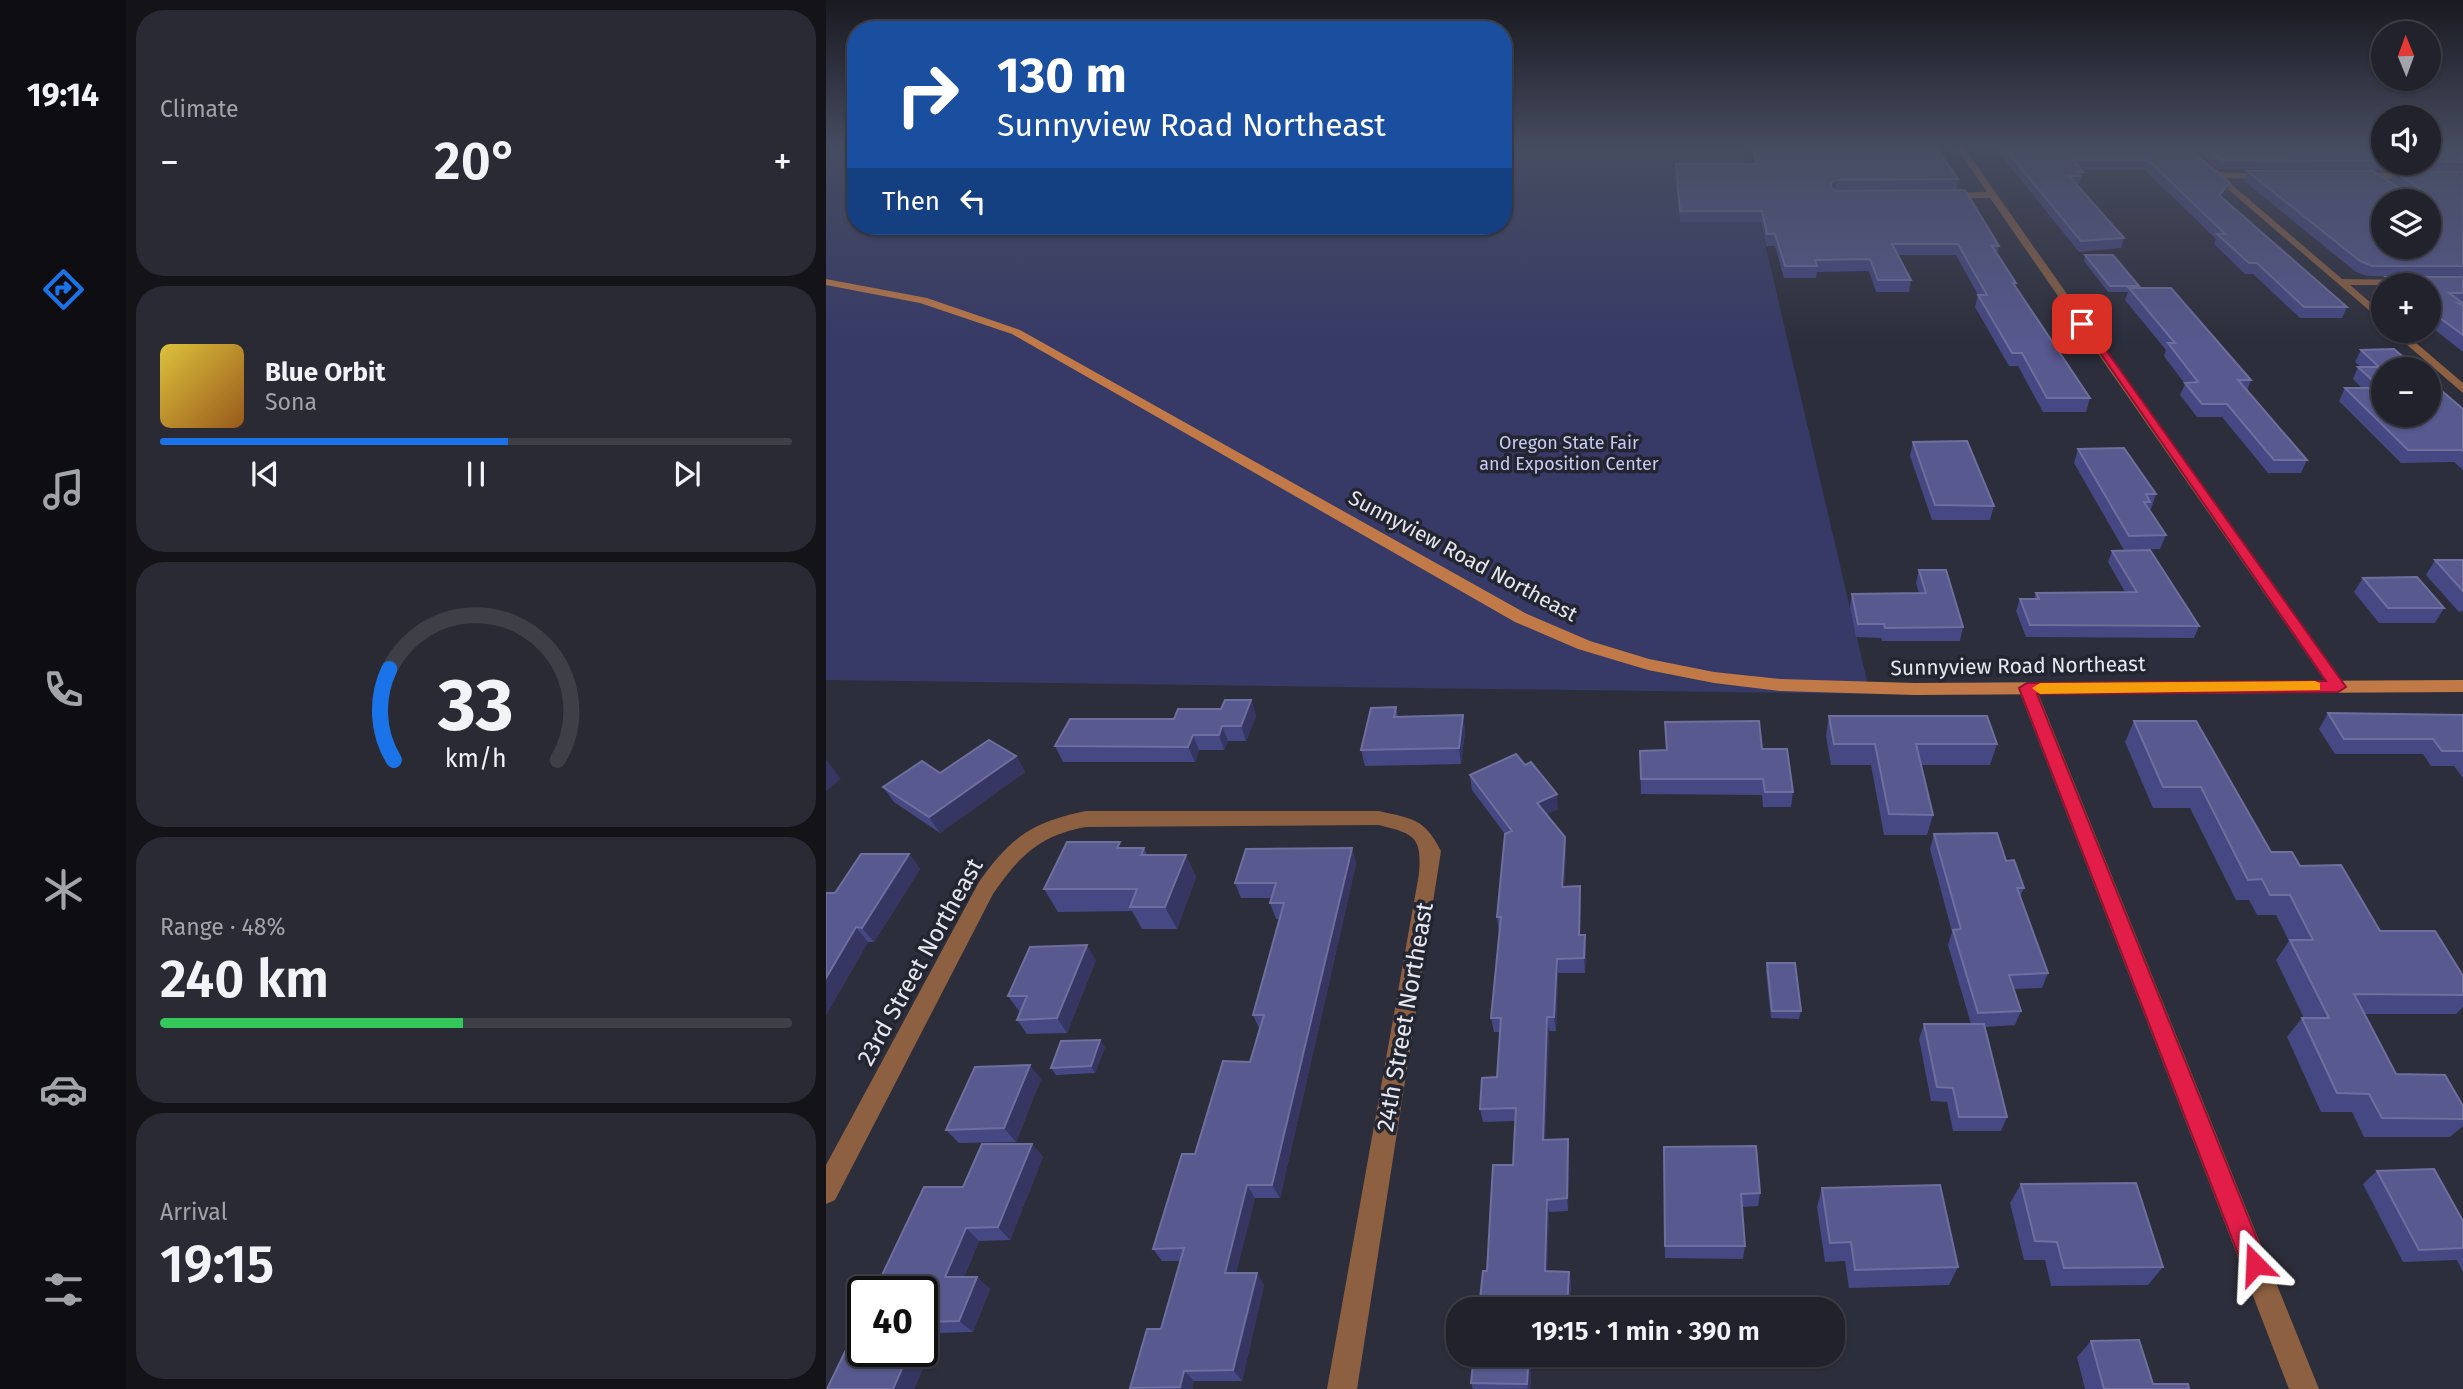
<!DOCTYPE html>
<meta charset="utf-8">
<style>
body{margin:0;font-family:"Fira Sans",sans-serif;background:#2a2a34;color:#f1f3f6;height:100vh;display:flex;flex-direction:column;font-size:26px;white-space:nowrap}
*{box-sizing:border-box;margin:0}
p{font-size:23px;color:#a2a4a9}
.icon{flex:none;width:38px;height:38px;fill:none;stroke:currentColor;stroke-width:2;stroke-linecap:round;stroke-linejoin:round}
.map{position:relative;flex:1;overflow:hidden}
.details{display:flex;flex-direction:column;gap:10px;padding:10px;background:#131318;width:700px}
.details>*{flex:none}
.banner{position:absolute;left:21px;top:21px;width:665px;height:214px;border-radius:28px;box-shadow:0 2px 5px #0004,0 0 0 2px #3f3f48;background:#1a4fa0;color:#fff;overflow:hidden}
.needle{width:46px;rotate:359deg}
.fabs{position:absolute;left:1545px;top:21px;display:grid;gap:14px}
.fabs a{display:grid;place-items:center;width:70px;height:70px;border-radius:50%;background:#22222c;box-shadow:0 2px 5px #0004,0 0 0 2px #3f3f48;font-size:35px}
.speed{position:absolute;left:21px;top:1276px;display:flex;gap:14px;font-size:35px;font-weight:700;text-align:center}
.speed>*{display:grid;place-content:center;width:91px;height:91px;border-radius:50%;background:#22222c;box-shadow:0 2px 5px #0004,0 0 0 2px #3f3f48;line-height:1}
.speed .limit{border:4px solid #111;border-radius:10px;background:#fff;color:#111}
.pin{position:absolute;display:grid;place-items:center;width:60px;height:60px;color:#fff;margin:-30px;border-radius:14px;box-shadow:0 4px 10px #0006}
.me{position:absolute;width:77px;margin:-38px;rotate:339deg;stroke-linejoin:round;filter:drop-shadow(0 0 5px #0008)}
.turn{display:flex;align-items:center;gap:24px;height:147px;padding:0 35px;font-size:32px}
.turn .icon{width:91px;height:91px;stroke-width:2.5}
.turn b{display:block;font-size:49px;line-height:60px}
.then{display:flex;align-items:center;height:66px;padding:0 35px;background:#0003;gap:14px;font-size:26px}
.big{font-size:52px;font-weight:600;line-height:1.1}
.details .tile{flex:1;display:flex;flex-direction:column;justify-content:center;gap:10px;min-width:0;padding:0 24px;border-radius:28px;background:#2a2a34}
.details .dial{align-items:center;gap:0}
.dial svg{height:182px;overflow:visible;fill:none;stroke:#3f3f48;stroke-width:7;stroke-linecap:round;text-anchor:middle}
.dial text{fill:#f1f3f6;stroke:none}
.song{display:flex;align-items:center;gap:21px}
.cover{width:84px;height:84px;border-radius:10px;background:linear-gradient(135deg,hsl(50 70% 55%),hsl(30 70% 35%))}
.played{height:7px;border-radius:4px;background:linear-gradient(90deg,#1a73e8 55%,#3f3f48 55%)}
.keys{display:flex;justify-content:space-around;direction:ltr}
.heat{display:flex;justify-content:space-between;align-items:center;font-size:38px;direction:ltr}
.charge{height:10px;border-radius:5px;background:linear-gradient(90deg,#34c759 48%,#3f3f48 0)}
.trip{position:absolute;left:620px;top:1297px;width:399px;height:70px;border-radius:28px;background:#22222c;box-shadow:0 2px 5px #0004,0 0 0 2px #3f3f48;font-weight:600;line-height:70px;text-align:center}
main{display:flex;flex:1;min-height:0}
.tabs{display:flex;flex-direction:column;width:126px;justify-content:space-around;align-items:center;background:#0e0e12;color:#a2a4a9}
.tabs .icon{width:49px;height:49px}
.tabs .on{color:#1a73e8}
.tabs b{font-size:32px;color:#f1f3f6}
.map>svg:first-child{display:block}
</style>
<main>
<nav class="tabs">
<b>19:14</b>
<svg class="icon on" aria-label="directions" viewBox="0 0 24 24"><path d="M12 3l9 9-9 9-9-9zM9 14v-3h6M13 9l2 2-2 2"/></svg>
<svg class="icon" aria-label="music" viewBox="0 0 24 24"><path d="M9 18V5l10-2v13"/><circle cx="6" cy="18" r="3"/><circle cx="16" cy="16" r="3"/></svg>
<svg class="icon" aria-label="phone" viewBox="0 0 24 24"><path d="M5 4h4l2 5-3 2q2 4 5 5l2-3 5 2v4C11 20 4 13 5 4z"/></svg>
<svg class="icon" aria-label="climate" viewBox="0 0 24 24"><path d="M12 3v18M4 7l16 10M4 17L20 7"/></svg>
<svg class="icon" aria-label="car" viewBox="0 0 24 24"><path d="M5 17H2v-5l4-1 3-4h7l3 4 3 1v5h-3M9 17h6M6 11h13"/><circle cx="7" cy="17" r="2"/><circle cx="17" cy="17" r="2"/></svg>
<svg class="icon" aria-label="filters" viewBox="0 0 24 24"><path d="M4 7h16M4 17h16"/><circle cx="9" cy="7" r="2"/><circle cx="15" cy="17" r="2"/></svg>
</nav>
<section class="details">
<div class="tile"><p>Climate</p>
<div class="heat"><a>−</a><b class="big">20°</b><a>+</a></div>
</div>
<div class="tile">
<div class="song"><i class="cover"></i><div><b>Blue Orbit</b><p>Sona</p></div></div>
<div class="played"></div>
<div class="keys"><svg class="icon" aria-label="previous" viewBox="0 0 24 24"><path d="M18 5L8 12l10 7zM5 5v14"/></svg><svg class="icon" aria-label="pause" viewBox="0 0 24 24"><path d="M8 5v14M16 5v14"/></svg><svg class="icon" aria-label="next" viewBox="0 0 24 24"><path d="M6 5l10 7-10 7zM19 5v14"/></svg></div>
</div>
<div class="tile dial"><svg viewBox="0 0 100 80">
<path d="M14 69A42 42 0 1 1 86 69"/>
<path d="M14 69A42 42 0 0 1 12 29" stroke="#1a73e8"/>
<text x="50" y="56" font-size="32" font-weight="700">33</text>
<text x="50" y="72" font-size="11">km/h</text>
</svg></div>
<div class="tile"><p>Range · 48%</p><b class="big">240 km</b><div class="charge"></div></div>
<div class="tile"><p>Arrival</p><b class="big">19:15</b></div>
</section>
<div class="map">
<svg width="1637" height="1389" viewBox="0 0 1637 1389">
<rect width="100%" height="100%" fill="#2d2e3b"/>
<polygon fill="#373a66" points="0,149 30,149 30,226 677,226 677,149 917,149 1044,694 0,680"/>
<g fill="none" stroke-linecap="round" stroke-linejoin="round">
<g fill="#8d6041" fill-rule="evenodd">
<path d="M1131 149H1139C1263 326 1391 506 1518 683L1521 687 1518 691H1506L1164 198H1118L1121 193 1161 192Z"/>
<polygon points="1355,149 1363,149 1391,172 1445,174 1442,179 1398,178 1516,279 1584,280 1585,282 1580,285 1524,285 1558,314 1558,323"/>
<polygon points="1637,173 1637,179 1533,179 1529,176 1533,173"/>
<polygon points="1565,331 1576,331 1637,383 1637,393"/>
<path d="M260 811H553C587 819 598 818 615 851L531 1389H501L593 874C596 836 588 834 553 825L260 827C214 835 193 856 167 894L9 1200 0 1204V1165L153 882C185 837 206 822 260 811Z"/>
</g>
<polygon fill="#8d6041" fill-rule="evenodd" points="1201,682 1210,688 1493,1389 1463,1389 1192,688"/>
<polygon fill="#c17a47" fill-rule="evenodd" points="0,279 101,298 194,330 701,614 764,641 823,659 888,672 954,679 1089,683 1637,680 1637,692 1089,695 954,691 888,683 822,670 752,649 689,622 186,334 94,303 0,285"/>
</g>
<g fill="#464883">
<polygon points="977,149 1111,149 1132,179 1130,190 1173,246 1171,253 1190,283 1189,286 1264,398 1260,412 1217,412 1192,366 1183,366 1149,307 1152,295 1130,255 1072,255 1085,280 1083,292 1050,292 1043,271 991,272 990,278 958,278 949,246 940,246 935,222 854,222 850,175 850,164 928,164 928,150 977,150"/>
<polygon points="1170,149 1364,149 1404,183 1401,192 1396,198 1521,307 1516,318 1474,318 1427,274 1419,274 1388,244 1390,239 1319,170 1255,170 1257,172 1254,182 1253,182 1252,186 1298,238 1295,248 1253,252"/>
<polygon points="1367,149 1558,149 1558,163 1603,163 1603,149 1637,149 1637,171 1392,169"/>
<polygon points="1421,171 1582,193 1564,181 1568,171 1637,172 1637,304 1636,305 1637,306 1637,352 1603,325 1603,285 1558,285 1558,290 1555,288 1560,277 1597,277 1541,276 1530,272 1418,181"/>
<polygon points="1259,255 1313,286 1312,288 1425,380 1421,391 1481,460 1475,473 1442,473 1396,417 1371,417 1354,395 1359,384 1338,356 1340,350 1299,300 1302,292 1282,292 1258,261"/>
<polygon points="1535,350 1637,409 1637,470 1628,462 1575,463 1513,401 1519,388 1536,388 1527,379 1532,367 1535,367 1529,362"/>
<polygon points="1087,442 1168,506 1164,520 1106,520 1084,456"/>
<polygon points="1252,449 1330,494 1325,509 1322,509 1340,535 1334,549 1298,550 1248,463"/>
<polygon points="1286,551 1373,626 1368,638 1200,637 1190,611 1194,599 1208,599 1210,593 1299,592 1282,562"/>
<polygon points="1609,560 1637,560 1637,611 1633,612 1600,575"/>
<polygon points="1093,570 1137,627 1134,641 1056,641 1055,638 1030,637 1024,607 1026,594 1093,593 1090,583"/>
<polygon points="1537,578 1618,608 1609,623 1553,623 1528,592"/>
<polygon points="425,700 430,716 420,741 402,741 398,750 373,750 369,762 237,762 229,746 395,709"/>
<polygon points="570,707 572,717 637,715 639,731 635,764 539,766 535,750"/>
<polygon points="1502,713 1637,715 1637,778 1628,766 1605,766 1597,754 1509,754 1493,729"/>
<polygon points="1003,716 1171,744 1164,765 1095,765 1107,815 1101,835 1058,835 1045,765 1005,765 1000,736"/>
<polygon points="1308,721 1445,852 1474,866 1554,931 1637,976 1637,1007 1630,1014 1538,1014 1570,1074 1637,1106 1637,1126 1624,1137 1538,1137 1526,1112 1495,1112 1461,1037 1476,1018 1478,1018 1450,960 1463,941 1450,915 1431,915 1423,900 1410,900 1364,808 1327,808 1299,742"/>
<polygon points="839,722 936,749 967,792 965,807 937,807 936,795 815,794 814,751 840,750"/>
<polygon points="190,756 199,772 114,833 68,802 57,787 114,773"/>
<polygon points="644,775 732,809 721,814 740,852 738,887 755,901 754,935 760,950 759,973 732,973 730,1031 723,1031 719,1140 742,1139 743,1153 742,1211 723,1212 721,1271 743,1272 745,1283 743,1309 653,1309 687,1165 689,1121 657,1122 654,1109 671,1077 674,1032 668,1032 665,1018 673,932 671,917 679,834 646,790"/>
<polygon points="1108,834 1180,861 1198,888 1194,897 1222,973 1216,988 1188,989 1195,1011 1189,1025 1159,1027 1181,1117 1175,1131 1127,1131 1121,1102 1105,1101 1093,1039 1098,1024 1145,1024 1122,945 1126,932 1104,849"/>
<polygon points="297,848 318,848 321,855 360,855 370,877 351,929 316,929 306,911 232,912 218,889"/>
<polygon points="526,848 530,864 454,1198 429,1198 410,1273 438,1285 416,1381 368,1381 366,1389 306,1389 304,1388 335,1329 354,1261 336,1261 327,1249 369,1154 424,1062 433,1028 427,1015 454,919 450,919 444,903 446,898 415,898 409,883"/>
<polygon points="83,854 94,869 48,942 42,942 0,1015 0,893 9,893"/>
<polygon points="270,960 241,1033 201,1034 191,1020 194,1011 193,1011 182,996"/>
<polygon points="941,963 975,1011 973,1019 945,1018 940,971"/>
<polygon points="279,1047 269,1073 230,1075 225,1068"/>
<polygon points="215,1079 190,1142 133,1143 120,1130"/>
<polygon points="206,1144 217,1157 184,1240 153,1241 138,1277 151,1277 164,1289 147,1332 112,1333 88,1389 96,1292 137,1187"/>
<polygon points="838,1147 934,1193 932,1206 916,1207 919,1246 917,1259 839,1258"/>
<polygon points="1551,1171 1637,1221 1637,1272 1631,1260 1577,1262 1537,1184"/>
<polygon points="1195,1184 1337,1267 1322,1285 1225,1286 1219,1260 1198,1260 1184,1203"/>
<polygon points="996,1188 1132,1267 1123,1285 1023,1288 1019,1261 999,1262 991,1207"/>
<polygon points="1265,1341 1327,1384 1363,1389 1259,1389 1251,1357"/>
<polygon points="706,1354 704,1389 647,1389 645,1383"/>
</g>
<g fill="#353661">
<polygon points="0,149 12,149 0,156"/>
<polygon points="1010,180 1009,190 1003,194 1005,183"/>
<polygon points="1404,183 1401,192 1390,205 1393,195"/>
<polygon points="425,700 430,716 420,741 415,726"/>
<polygon points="637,715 639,731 635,764 633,748"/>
<polygon points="396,726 402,741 398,750 393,735"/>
<polygon points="367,735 373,750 369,762 362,747"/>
<polygon points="190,756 199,772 114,833 103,817"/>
<polygon points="0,759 15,779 0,791"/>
<polygon points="731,794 732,809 713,818 711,803"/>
<polygon points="739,837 740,852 737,901 736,887"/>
<polygon points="526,848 530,864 454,1198 446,1185"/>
<polygon points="83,854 94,869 48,942 36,928"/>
<polygon points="360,855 370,877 351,929 339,907"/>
<polygon points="754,886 755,901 754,950 753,935"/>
<polygon points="30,927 42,942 0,1015 0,978"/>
<polygon points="759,935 760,950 759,973 758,958"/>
<polygon points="261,945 270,960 241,1033 231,1018"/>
<polygon points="731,959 732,973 730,1031 728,1017"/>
<polygon points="721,1017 723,1031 719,1154 717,1140"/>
<polygon points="274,1040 279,1047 269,1073 265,1066"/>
<polygon points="204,1065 215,1079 190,1142 178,1128"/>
<polygon points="742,1139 743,1153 742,1211 741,1198"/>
<polygon points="206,1144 217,1157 184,1240 172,1227"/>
<polygon points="421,1185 429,1198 407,1285 399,1273"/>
<polygon points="721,1200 723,1212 721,1283 719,1271"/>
<polygon points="140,1228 153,1241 133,1289 119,1277"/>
<polygon points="743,1272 745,1283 743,1309 741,1309"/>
<polygon points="431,1273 438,1285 416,1381 407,1370"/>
<polygon points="151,1277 164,1289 147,1332 133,1321"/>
<polygon points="97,1322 112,1333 88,1389 67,1389 84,1351 96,1351"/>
<polygon points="703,1354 706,1354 704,1389 702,1389 701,1384"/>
<polygon points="358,1371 368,1381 366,1389 357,1389 354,1387"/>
</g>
<g fill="#57598f" stroke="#6e6f9e" stroke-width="2" fill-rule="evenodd">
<polygon points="981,149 1111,149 1132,179 1010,180 1005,183 1005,187 1010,191 1139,190 1173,246 1166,246 1190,283 1187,283 1264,398 1221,398 1196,353 1186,353 1152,295 1161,295 1132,244 1066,244 1085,280 1052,280 1044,259 989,260 991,266 959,266 949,234 941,234 936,211 854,211 850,164 931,164 928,150 982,150"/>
<polygon points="1179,149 1364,149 1404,183 1393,195 1521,307 1478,307 1431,263 1423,263 1391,234 1399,234 1322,160 1247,160 1257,172 1251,172 1254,176 1243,176 1298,238 1255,241"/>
<polygon points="1381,149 1558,149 1558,161 1395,160"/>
<polygon points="1603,149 1637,149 1637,162 1603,161"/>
<path d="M1421 171H1547L1581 193 1593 194 1594 189 1568 171 1637 172V266H1546L1534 261ZM1558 201H1603V247H1558Z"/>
<polygon points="1259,255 1287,255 1313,286 1284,286"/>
<polygon points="1560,277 1637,277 1637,293 1623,293 1637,303 1632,303 1637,306 1637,335 1603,310 1603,285 1571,285"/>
<polygon points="1303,288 1345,288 1425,380 1412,380 1481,460 1448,460 1401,404 1376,404 1359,383 1372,382 1342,343 1349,343"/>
<polygon points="1568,349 1591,369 1558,369 1558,415 1603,415 1603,380 1637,409 1637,451 1635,450 1582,450 1519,388 1555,388 1532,367 1553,367 1535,350"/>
<polygon points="1141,441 1168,506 1109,505 1087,442"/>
<polygon points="1298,448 1330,494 1320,494 1324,502 1318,502 1340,535 1303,536 1252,449"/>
<polygon points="1324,550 1373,626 1204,625 1194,599 1213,599 1210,593 1311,592 1286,551"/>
<polygon points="1609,560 1637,560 1637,591"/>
<polygon points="1093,570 1120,570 1137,627 1059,628 1058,624 1032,624 1026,594 1100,593"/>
<polygon points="1591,577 1618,608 1562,608 1537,578"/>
<polygon points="399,700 425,700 415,726 396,726 393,735 367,735 362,747 229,746 244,719 348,719 352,709 395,709"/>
<polygon points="570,707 568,717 637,715 633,748 535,750 545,708"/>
<polygon points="1502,713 1637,715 1637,751 1616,751 1607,739 1518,739"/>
<polygon points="1003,716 1161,716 1171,744 1090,744 1107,815 1063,814 1049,744 1008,744"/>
<polygon points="933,721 936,749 961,749 967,792 939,792 937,779 815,779 814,751 841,750 839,722"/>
<polygon points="1308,721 1370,721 1445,852 1466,852 1474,866 1515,865 1554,931 1609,931 1637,976 1637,995 1528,994 1570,1074 1619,1075 1637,1106 1637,1119 1556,1118 1543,1094 1511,1093 1476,1018 1503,1018 1464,940 1487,940 1464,895 1444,895 1436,879 1422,880 1375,787 1337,787"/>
<polygon points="163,740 190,756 103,817 57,787 96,761 114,773"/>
<polygon points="690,754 699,765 705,762 731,794 711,803 739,837 736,887 754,886 753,935 759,935 758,958 731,959 728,1017 721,1017 717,1140 742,1139 741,1198 721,1200 719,1271 743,1272 741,1309 653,1309 657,1271 661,1271 667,1165 687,1165 690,1108 654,1109 656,1078 671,1077 675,1018 665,1018 675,917 671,917 679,834 686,831 644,775"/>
<polygon points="1171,833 1180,861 1188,860 1198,888 1191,888 1222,973 1183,975 1195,1011 1152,1013 1127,930 1135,929 1108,834"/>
<polygon points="241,842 294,842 291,848 318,848 315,855 360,855 339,907 304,907 311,889 218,889"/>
<polygon points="526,848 446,1185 421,1185 399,1273 431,1273 407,1370 358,1371 354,1387 304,1388 321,1329 335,1329 358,1248 327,1249 356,1154 369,1154 397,1061 424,1062 438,1015 427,1015 458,903 444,903 450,883 409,883 420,849"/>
<polygon points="35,854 83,854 36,928 30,927 0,978 0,893 9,893"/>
<polygon points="261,945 231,1018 191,1020 201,996 182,996 204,947"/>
<polygon points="941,963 969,963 975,1011 946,1011"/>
<polygon points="1098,1024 1158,1024 1181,1117 1133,1117 1127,1088 1111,1087"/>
<polygon points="274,1040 265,1066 225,1068 235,1041"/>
<polygon points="204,1065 178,1128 120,1130 149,1067"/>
<polygon points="156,1144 206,1144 172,1227 140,1228 119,1277 151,1277 133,1321 96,1322 96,1292 48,1292 98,1187 137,1187"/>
<polygon points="930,1146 934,1193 915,1194 919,1246 839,1246 838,1147"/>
<polygon points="1608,1169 1637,1221 1637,1248 1593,1250 1551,1171"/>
<polygon points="1310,1183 1337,1267 1238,1268 1231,1242 1209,1241 1195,1184"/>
<polygon points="1114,1185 1132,1267 1029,1270 1025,1242 1004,1243 996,1188"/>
<polygon points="37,1315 37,1351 84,1351 67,1389 1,1389"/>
<polygon points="1313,1340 1327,1384 1362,1384 1363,1389 1278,1389 1265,1341"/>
<polygon points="648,1354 703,1354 701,1384 645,1383"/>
</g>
<linearGradient id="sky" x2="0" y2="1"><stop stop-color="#191920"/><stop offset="0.43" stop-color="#464c60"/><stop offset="1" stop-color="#464c60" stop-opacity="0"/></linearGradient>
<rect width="1637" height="343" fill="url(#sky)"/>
<polygon fill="#e11d48" stroke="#92132f" stroke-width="2" points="1253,322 1260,322 1520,687 1512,692 1211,694 1441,1264 1438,1272 1429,1276 1420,1272 1416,1264 1193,688 1201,683 1500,681"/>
<polygon fill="#f59e0b" points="1489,681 1494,683 1494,690 1214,694 1206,688 1214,683"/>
<g text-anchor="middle" stroke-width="7" stroke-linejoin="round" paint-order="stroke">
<g font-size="18" fill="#c5cbf1" stroke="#232530">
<text x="743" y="449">Oregon State Fair<tspan x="743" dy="21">and Exposition Center</tspan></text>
</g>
<g font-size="21" fill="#e6e7ef" stroke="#232530">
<text transform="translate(637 556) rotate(28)" y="7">Sunnyview Road Northeast</text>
<text transform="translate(1192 666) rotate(-1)" y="7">Sunnyview Road Northeast</text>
</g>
<g font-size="24" fill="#e6e7ef" stroke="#232530">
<text transform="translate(94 962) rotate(-61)" y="8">23rd Street Northeast</text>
<text transform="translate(579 1017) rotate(-80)" y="8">24th Street Northeast</text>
</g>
</g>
</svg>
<div class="fabs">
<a><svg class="needle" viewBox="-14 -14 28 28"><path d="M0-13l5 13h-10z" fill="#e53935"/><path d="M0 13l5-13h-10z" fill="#a2a4a9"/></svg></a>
<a><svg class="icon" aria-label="sound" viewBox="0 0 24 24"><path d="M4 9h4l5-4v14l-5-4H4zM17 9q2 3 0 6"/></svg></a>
<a><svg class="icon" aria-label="layers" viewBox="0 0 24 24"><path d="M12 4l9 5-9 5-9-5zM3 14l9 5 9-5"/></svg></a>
<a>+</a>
<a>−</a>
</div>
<div class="speed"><div class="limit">40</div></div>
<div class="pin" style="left:1256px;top:324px;background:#d93025"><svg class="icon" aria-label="arrive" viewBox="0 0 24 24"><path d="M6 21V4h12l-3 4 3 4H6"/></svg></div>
<svg class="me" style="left:1429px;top:1264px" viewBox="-20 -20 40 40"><path d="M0-17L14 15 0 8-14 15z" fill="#e11d48" stroke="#fff" stroke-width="4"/></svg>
<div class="trip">19:15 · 1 min · 390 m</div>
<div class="banner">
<div class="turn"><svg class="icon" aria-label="right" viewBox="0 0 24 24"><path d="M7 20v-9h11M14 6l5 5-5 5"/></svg><div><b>130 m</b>Sunnyview Road Northeast</div></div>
<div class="then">Then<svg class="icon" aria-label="left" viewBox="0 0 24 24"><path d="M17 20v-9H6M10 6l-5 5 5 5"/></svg></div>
</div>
</div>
</main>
